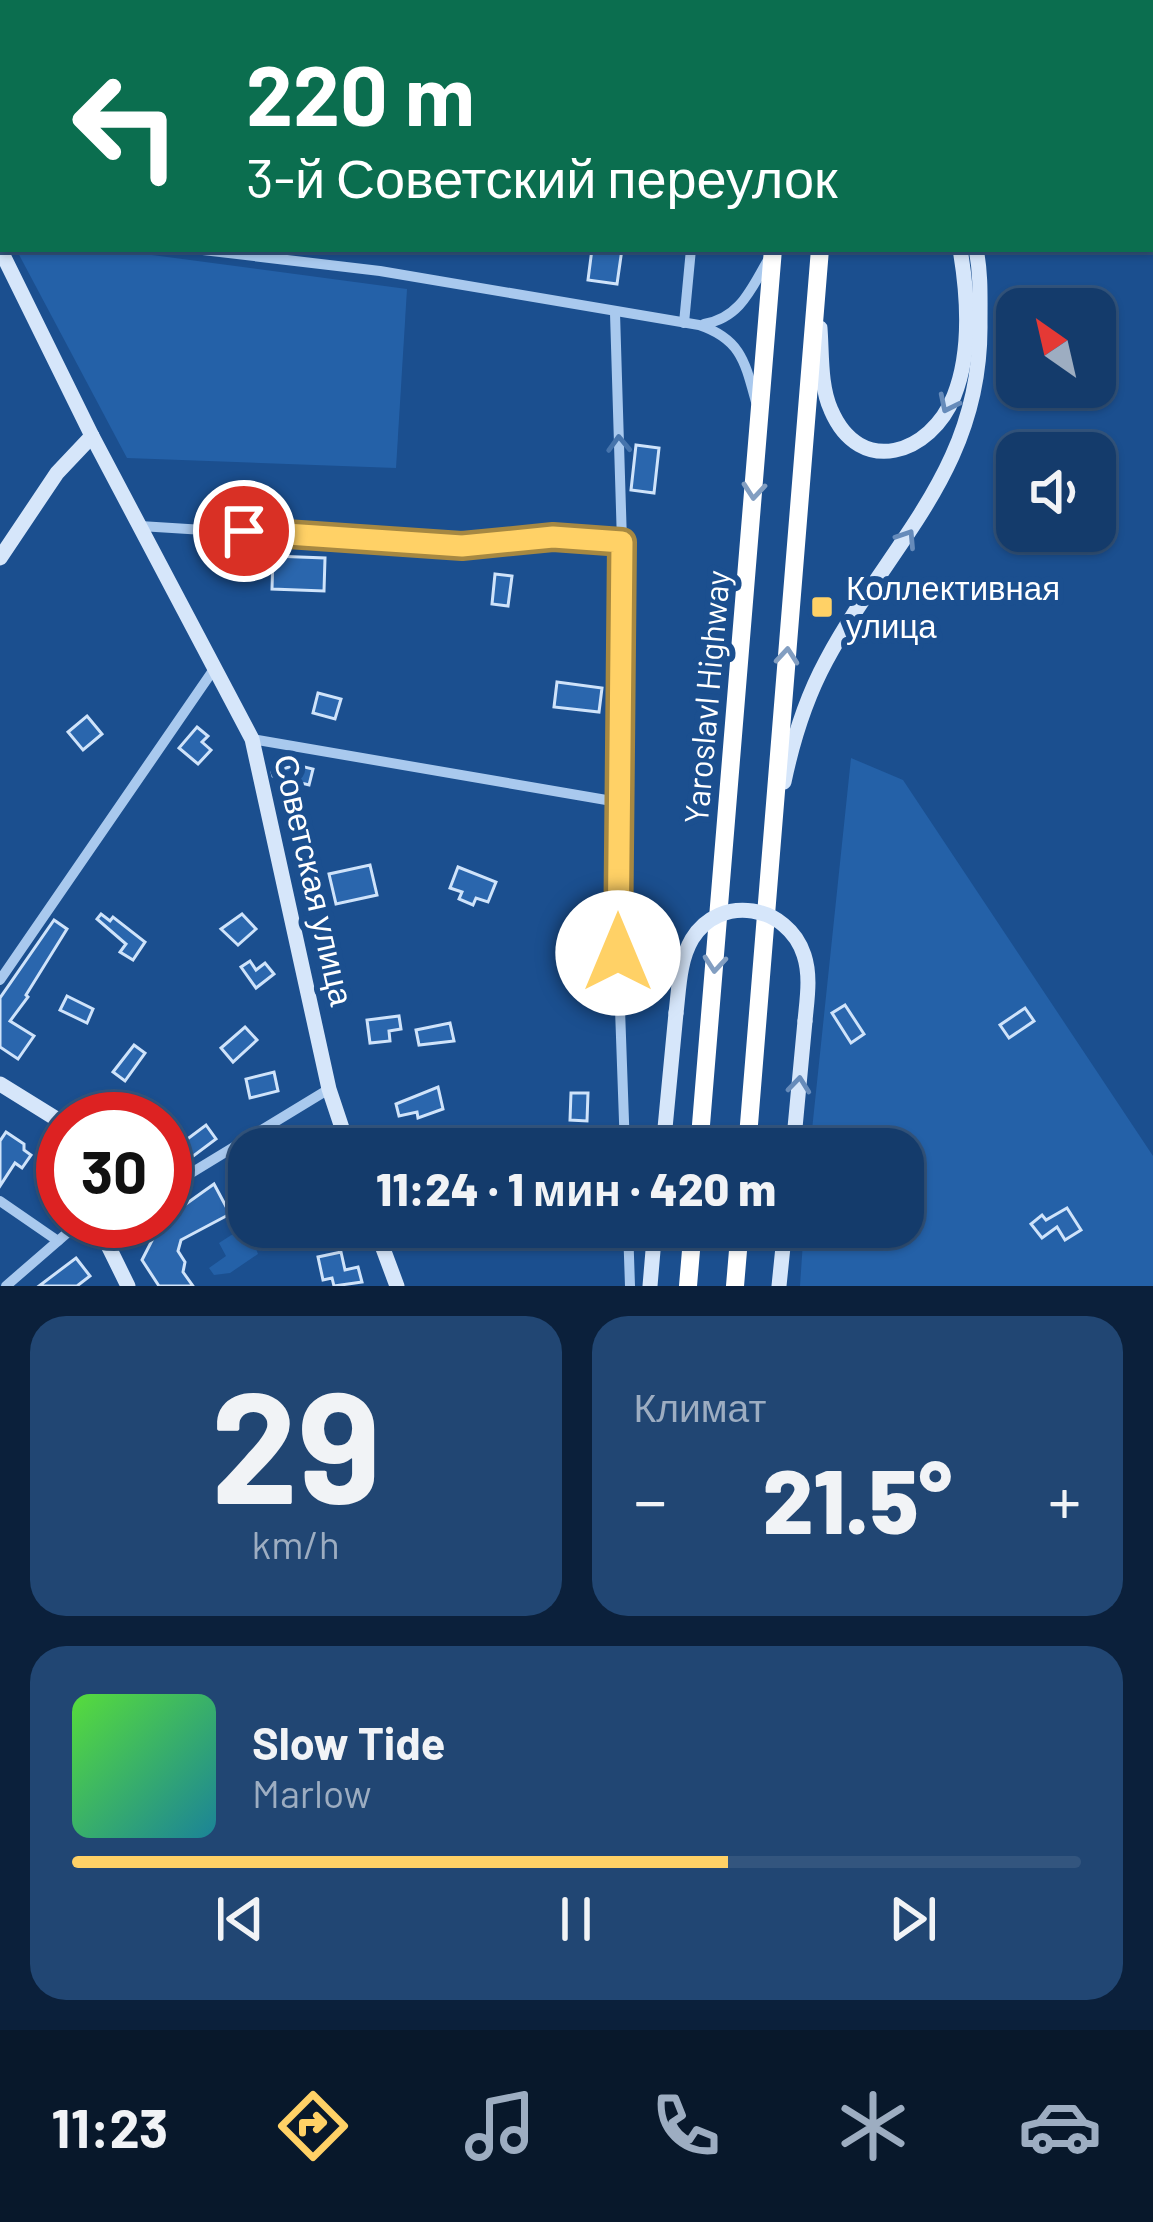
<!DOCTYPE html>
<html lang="ru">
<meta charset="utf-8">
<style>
body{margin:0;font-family:Barlow,sans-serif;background:#214673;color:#f1f3f6;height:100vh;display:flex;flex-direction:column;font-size:45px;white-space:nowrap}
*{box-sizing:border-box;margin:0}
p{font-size:39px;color:#9dadc1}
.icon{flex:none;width:66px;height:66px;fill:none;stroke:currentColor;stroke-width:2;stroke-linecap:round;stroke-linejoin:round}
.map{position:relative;height:1286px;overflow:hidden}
.sheet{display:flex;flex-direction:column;gap:30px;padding:30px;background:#0b203b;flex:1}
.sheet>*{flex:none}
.top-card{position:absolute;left:0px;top:0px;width:1155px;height:252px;box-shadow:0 3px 9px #0004,0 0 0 3px #33557e;background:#0b6e4f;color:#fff;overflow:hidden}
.needle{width:78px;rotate:326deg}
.buttons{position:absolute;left:996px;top:288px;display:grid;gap:24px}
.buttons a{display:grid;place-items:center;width:120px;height:120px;border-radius:24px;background:#143b6b;box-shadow:0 3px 9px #0004,0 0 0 3px #33557e;font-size:60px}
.speed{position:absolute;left:36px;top:1092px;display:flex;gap:24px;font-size:60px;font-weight:700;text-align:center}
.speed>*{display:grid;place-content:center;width:156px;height:156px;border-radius:50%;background:#143b6b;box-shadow:0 3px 9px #0004,0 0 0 3px #33557e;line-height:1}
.speed .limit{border:18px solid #d22;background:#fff;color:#111}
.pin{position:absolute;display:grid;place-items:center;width:102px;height:102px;color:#fff;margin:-51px;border:6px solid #fff;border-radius:50%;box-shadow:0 3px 12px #0007}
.me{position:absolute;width:132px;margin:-66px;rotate:0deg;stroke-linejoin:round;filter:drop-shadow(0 0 9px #0008)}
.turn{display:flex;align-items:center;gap:42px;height:252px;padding:0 48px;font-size:54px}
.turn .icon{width:156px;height:156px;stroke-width:2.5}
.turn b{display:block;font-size:84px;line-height:102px}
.big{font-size:90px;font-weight:800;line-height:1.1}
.sheet .card{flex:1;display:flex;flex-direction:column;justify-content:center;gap:18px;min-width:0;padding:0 42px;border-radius:36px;background:#214673}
.sheet .dial{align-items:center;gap:0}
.dial b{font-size:156px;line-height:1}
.song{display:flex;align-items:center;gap:36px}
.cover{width:144px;height:144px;border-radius:18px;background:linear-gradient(135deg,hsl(110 70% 55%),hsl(190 70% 35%))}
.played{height:12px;border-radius:6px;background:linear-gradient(90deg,#ffd166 65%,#33557e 65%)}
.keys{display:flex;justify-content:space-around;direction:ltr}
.heat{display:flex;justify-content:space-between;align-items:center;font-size:66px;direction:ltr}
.sheet .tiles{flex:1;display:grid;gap:30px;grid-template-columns:1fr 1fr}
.card:last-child{grid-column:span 2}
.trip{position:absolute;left:228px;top:1128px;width:696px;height:120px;border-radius:36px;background:#143b6b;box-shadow:0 3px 9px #0004,0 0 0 3px #33557e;font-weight:800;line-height:120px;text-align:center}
.dock{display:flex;height:192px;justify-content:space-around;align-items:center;background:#08182b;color:#9dadc1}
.dock .icon{width:84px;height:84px}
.dock .selected{color:#ffd166}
.dock b{font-size:54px;color:#f1f3f6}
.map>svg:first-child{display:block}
</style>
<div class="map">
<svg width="1153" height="1286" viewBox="0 0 1153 1286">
<rect width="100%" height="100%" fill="#1b4f8f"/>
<g fill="#2461a8">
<polygon points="16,249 107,249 407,289 396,468 127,458"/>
<polygon points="851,758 903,780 1153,1156 1153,1286 800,1286 804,1227 903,1227 903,1149 810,1149"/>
<polygon points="247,1225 258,1254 230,1273 214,1275 209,1268 226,1256 219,1243"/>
</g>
<g fill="#2a66ad" stroke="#cfe3fa" stroke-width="3">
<polygon points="592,249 622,249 617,284 588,280"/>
<polygon points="636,445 659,448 654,493 631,490"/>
<polygon points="273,556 325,558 324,591 272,589"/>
<polygon points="495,574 512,576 508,606 492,604"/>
<polygon points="557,682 602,688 599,712 554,707"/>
<polygon points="318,693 341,699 335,719 313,713"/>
<polygon points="87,716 102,734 83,750 68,732"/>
<polygon points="197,727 208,736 202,742 211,750 198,764 179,748"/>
<polygon points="296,765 313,769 309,785 273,776 272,772"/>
<polygon points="370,865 377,895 336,904 329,874"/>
<polygon points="458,867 496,882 488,902 476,898 473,905 459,899 462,892 450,888"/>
<polygon points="101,914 110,921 113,917 145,942 133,960 120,952 126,944 97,919"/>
<polygon points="242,914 256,929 238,945 221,929"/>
<polygon points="54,920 67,929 26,995 28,997 10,1021 34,1036 18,1059 0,1047 0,998"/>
<polygon points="250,961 256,970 265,963 274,974 256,988 241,967"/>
<polygon points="67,996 93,1009 87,1023 60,1010"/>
<polygon points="845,1005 864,1034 851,1043 832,1013"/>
<polygon points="1025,1008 1034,1021 1009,1038 1000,1025"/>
<polygon points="399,1016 401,1029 389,1031 390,1041 370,1043 367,1020"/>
<polygon points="450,1023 454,1041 419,1045 416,1030"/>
<polygon points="245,1027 257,1040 233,1062 221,1048"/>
<polygon points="134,1045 145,1053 125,1081 113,1072"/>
<polygon points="274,1072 278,1091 250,1098 246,1079"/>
<polygon points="438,1087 443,1109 418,1118 417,1112 399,1116 396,1104"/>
<polygon points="571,1093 588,1093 587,1121 570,1120"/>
<polygon points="206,1125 216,1139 188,1160 178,1146"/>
<polygon points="6,1132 24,1144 24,1150 31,1155 22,1168 15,1163 0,1186 0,1141"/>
<polygon points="63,1162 63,1212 40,1196"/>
<polygon points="214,1184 230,1214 181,1240 178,1251 185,1262 183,1272 193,1286 159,1286 142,1260 162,1221"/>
<polygon points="1067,1208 1081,1230 1065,1240 1057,1227 1042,1238 1031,1224 1042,1215 1046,1220"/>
<polygon points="341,1252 345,1270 358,1267 362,1282 334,1286 332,1278 323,1280 318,1257"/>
<polygon points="76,1258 90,1276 77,1286 39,1286"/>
</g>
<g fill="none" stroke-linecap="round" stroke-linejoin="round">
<g stroke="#a9c9ee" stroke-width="10">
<polyline points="303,0 321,3"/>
<polyline points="0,223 3,223"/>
<path d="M194 249 380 271 699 325C741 339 745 362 756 402"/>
<polyline points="615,313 622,542 618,953 625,1149"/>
<polyline points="684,323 691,249"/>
<path d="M704 324C740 318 751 289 768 260"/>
<polyline points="140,526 462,546 553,537 622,542"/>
<polyline points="252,739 618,802"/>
<polyline points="0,980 214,669"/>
<polyline points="165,1179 183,1178 329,1089"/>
<polyline points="0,1201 58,1241"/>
<polyline points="628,1227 630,1286"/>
<polyline points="6,1286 81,1221"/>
</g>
<g stroke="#d6e6fa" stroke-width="15">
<polyline points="726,0 730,3"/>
<polyline points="819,0 823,3"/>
<polyline points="0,249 92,436 252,739 329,1089 349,1149"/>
<path d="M820 328C822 354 820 386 831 410 860 478 931 454 954 396 972 351 968 296 960 249"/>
<polyline points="0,558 57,473 92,436"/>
<path d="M784 782C793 739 805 700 826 661 889 543 982 470 980 323 980 298 981 273 976 249"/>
<polyline points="0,1084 63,1123"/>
<polyline points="663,1149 676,1013"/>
<polyline points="793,1149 805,1021"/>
<polyline points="96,1221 128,1286"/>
<polyline points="375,1227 397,1286"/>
<polyline points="650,1286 655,1227"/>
<polyline points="779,1286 785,1227"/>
</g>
<g stroke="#fff" stroke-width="18">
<polyline points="794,3 794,0"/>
<polyline points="841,3 841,0"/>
<polyline points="699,1149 773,249"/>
<polyline points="747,1149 820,249"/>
<polyline points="688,1286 693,1227"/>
<polyline points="735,1286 740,1227"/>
</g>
<path stroke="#d6e6fa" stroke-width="15" d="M676 1013C679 989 679 961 692 939 720 893 788 905 804 955 811 976 807 999 805 1021"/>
</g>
<defs><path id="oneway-chevron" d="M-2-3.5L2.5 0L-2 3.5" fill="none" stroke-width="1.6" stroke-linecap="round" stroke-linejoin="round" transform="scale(3)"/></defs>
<g stroke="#668bba">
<use href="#oneway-chevron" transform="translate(948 404) rotate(116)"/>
<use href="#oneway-chevron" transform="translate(907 538) rotate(-57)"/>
<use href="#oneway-chevron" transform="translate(799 1085) rotate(-84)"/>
</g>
<use stroke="#4674ac" href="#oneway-chevron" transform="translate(619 444) rotate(-92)"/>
<g stroke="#829ec1">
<use href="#oneway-chevron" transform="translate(754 491) rotate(95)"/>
<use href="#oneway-chevron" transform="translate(787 656) rotate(-85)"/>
<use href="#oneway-chevron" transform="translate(715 964) rotate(95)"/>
</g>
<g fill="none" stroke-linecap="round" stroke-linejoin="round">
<g stroke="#a68842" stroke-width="30">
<polyline id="route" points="244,531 462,546 553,537 622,542 618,953"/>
</g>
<use href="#route" stroke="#ffd166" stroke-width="21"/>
</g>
<rect fill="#ffd166" stroke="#1b4f8f" stroke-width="4.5" x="810" y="595" width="24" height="24" rx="6"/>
<g text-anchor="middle" stroke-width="12" stroke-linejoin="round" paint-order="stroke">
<g font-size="33" fill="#fff" stroke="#1b4f8f" text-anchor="start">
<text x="846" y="600">Коллективная<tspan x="846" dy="38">улица</tspan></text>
</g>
<g font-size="33" fill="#fff" stroke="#1b4f8f">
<text transform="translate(707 697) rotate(-85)" y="12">Yaroslavl Highway</text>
<text transform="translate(314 880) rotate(77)" y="12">Советская улица</text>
</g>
</g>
</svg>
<div class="buttons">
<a><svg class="needle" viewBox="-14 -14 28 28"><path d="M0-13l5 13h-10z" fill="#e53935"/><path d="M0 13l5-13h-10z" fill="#9dadc1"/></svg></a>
<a><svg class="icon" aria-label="sound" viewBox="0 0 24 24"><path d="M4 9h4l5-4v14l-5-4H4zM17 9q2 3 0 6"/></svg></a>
</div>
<div class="speed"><div class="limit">30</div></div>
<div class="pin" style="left:244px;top:531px;background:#d93025"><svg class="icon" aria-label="arrive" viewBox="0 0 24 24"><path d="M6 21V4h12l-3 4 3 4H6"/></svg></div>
<svg class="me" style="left:618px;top:953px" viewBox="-20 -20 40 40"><circle r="19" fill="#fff"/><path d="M0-13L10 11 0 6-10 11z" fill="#ffd166"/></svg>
<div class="trip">11:24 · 1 мин · 420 m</div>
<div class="top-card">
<div class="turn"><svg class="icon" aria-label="left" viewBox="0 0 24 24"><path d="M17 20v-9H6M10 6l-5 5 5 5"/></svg><div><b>220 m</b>3-й Советский переулок</div></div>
</div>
</div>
<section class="sheet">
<div class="tiles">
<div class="card dial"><b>29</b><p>km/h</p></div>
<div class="card"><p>Климат</p>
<div class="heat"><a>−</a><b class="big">21.5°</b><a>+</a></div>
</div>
<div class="card">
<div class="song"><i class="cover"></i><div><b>Slow Tide</b><p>Marlow</p></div></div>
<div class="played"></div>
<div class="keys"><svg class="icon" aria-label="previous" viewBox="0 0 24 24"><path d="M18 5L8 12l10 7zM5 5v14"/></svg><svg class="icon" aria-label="pause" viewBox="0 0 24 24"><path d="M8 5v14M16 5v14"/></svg><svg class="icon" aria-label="next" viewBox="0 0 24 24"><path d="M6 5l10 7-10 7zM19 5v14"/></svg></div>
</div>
</div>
</section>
<nav class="dock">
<b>11:23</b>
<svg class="icon selected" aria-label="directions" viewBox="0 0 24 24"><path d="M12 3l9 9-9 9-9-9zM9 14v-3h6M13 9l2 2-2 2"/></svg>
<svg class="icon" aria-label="music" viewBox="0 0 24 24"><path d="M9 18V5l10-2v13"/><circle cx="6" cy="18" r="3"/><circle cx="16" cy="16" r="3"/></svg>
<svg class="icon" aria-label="phone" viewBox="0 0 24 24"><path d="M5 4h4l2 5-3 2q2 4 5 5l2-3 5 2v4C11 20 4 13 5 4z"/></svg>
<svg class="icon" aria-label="climate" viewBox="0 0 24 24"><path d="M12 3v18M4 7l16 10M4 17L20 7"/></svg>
<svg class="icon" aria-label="car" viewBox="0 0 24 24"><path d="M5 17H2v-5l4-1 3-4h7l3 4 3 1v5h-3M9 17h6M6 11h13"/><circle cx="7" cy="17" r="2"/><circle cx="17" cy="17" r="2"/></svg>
</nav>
